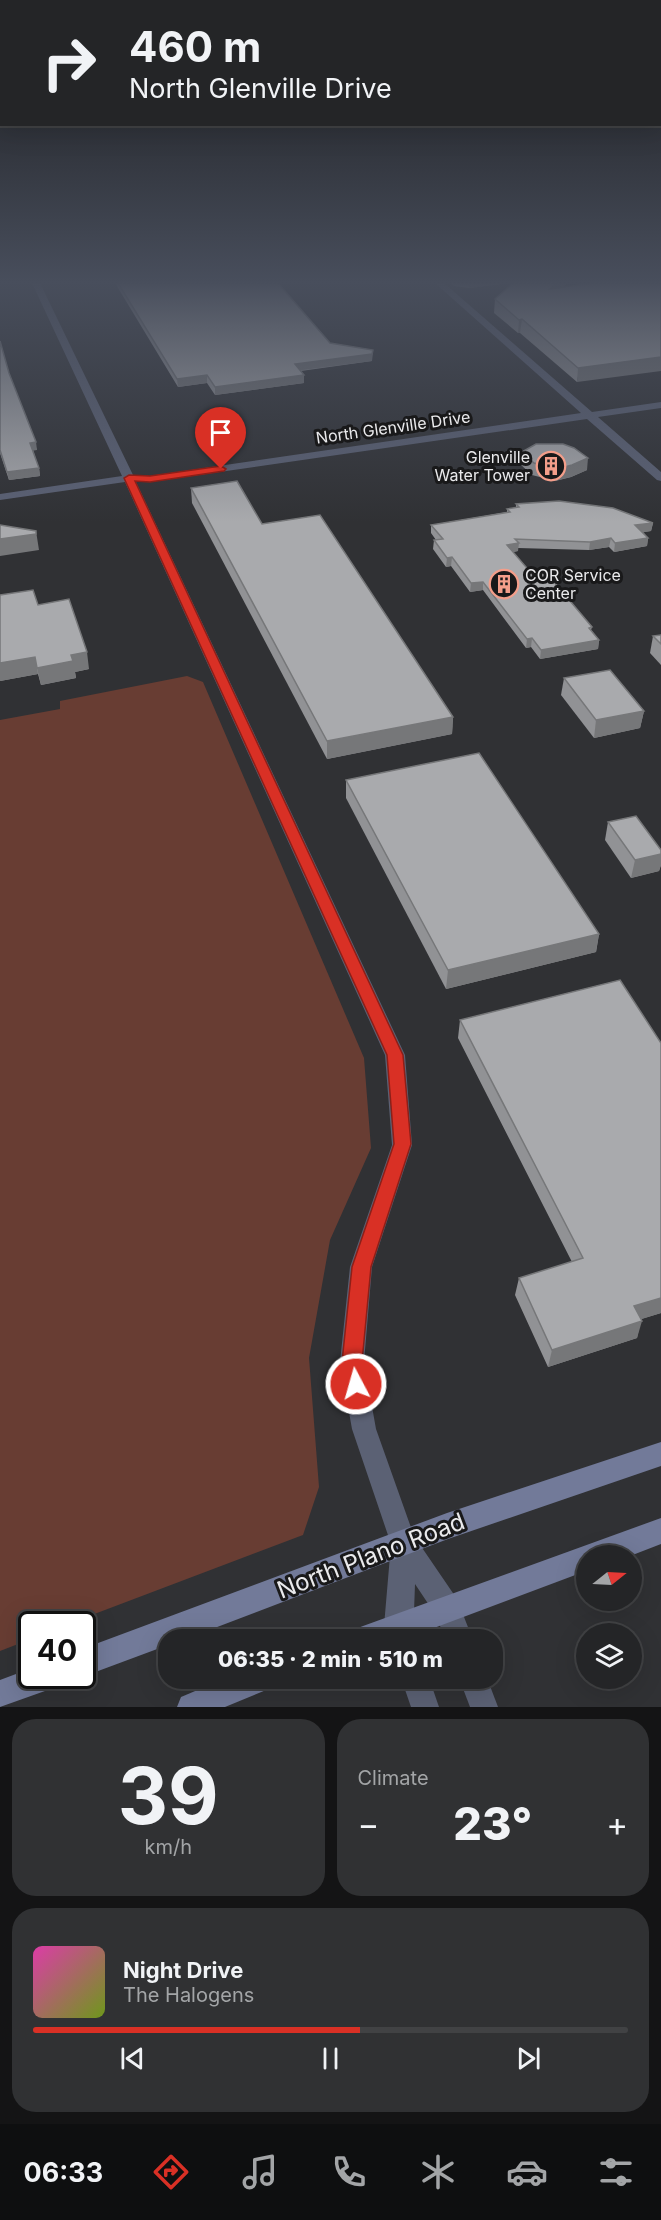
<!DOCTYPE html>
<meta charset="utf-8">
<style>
body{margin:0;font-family:Inter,sans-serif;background:#303133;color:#f1f3f6;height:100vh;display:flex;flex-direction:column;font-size:22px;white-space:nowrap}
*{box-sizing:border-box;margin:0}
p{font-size:20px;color:#a3a5a7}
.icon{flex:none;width:33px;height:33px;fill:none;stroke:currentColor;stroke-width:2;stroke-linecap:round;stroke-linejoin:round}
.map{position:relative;height:1707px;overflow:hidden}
.details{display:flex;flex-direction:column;gap:12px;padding:12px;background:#141415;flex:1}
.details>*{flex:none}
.top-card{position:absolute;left:0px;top:0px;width:662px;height:126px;box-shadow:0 6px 24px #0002,0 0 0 2px #414244;background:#242527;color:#f1f3f6;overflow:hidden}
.needle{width:39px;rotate:72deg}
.controls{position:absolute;left:576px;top:1545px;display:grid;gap:12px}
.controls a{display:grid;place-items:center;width:66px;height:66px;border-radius:50%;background:#242527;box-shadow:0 6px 24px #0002,0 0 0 2px #414244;font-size:30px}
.speed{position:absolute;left:18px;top:1611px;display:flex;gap:12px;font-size:30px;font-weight:700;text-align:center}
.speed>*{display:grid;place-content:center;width:78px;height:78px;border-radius:50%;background:#242527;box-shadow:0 6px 24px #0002,0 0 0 2px #414244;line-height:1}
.speed .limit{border:3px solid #111;border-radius:9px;background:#fff;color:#111}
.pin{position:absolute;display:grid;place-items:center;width:51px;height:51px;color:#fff;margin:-62px -26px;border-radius:50% 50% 50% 0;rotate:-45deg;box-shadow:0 0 6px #0007}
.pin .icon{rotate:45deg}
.me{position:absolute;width:66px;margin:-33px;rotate:354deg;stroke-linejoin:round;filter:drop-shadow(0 0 4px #0008)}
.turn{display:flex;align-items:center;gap:21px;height:126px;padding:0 30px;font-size:27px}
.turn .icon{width:78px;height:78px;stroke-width:2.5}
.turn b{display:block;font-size:42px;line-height:51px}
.big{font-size:45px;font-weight:800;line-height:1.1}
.details .widget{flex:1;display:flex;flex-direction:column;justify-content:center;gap:9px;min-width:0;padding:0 21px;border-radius:24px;background:#303133}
.details .dial{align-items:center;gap:0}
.dial b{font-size:78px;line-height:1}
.song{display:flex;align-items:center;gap:18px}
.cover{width:72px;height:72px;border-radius:9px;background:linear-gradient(135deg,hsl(320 70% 55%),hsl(80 70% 35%))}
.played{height:6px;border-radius:3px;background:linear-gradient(90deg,#d93025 55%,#414244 55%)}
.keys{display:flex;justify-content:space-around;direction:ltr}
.heat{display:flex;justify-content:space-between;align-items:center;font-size:33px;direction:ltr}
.details .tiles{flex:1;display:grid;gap:12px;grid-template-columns:1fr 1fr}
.widget:last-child{grid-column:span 2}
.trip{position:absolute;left:158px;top:1629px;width:345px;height:60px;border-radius:24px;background:#242527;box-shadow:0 6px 24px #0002,0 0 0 2px #414244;font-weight:800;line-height:60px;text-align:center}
.dock{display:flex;height:96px;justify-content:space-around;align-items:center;background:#0e0f10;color:#a3a5a7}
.dock .icon{width:42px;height:42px}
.dock .on{color:#d93025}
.dock b{font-size:27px;color:#f1f3f6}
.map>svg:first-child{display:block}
</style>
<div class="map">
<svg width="661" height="1707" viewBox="0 0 661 1707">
<rect width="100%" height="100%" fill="#303134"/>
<polygon fill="#683d33" points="187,676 203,682 364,1058 371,1148 330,1240 309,1358 319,1487 303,1535 68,1624 32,1624 31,1639 0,1651 0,720 60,709 60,701"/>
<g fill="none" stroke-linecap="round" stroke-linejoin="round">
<g fill="#5b6174" fill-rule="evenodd">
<polygon points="32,283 40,283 133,475 150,476 581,413 435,283 444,283 592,412 661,402 661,408 598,417 661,472 661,481 657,480 587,419 150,482 136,482 405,1055 412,1145 372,1267 364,1362 376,1429 414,1536 457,1599 473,1640 445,1640 437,1617 415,1584 413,1640 389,1640 384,1626 391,1544 352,1429 340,1362 350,1267 392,1145 385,1055 125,482 0,500 0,494 122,476"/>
<polygon points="401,1678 429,1678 439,1707 411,1707"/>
<polygon points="459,1678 487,1678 498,1707 470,1707"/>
</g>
<g fill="#727a99" fill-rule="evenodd">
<polygon points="661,1442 661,1466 448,1539 183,1640 168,1640 168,1645 82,1677 78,1676 82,1676 82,1649 447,1513"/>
<polygon points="661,1518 661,1544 630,1556 586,1556 586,1571 402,1640 349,1640 353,1630 363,1626"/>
<polygon points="32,1668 32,1676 63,1676 59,1686 0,1707 0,1680"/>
<polygon points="226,1678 275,1678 271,1688 225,1707 177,1707 181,1697"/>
</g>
</g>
<g fill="#919295">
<polygon points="115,283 278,283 330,343 373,350 372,361 301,371 304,383 215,395 207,383 178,387"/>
<polygon points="451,283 509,283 469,288 454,286"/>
<polygon points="513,283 567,283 563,287 594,283 577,382 520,333 518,333 494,313 495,299"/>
<polygon points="0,341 9,373 37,450 33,450 39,468 40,476 9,480 0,453"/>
<polygon points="522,452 587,470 571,477 555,481 532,475 520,464"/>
<polygon points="191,488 262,524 453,717 452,734 327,759 192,503"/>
<polygon points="516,504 653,523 651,531 643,532 648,538 647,546 614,552 609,547 589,550 518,548 518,551 513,552 532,574 592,627 591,630 599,640 598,649 540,659 531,647 526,648 483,590 470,592 451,566 446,567 433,549 434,540 436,540 431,533 431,525 507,512 507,509 516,508"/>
<polygon points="38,605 89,669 75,672 76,678 41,685 38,674 0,681"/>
<polygon points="661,635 661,665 650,653 653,636"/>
<polygon points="564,678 644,711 640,728 594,738 561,695"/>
<polygon points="346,780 599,934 596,952 446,989 346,798"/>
<polygon points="608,822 661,850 661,865 659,871 631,878 605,840"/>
<polygon points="460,1020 661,1043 661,1313 641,1319 637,1338 548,1367 515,1295 519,1278 572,1262 458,1038"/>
</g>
<g fill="#767779">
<polygon points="469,283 509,283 469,288"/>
<polygon points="556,283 567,283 549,302 550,289"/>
<polygon points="522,319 520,333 518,333 519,320"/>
<polygon points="372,354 372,361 295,371 295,364"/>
<polygon points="661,357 661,371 577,382 578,368"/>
<polygon points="207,375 207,383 178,387 177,379"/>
<polygon points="304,375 304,383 215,395 215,387"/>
<polygon points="36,442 37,450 31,451 30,443"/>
<polygon points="588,458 587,470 571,477 555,481 557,469"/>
<polygon points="39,468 40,476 9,480 7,472"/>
<polygon points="653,523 651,531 634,534 635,525"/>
<polygon points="36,531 39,550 0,556 0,539"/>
<polygon points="611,538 609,547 589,550 590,542"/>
<polygon points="648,538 647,546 614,552 615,543"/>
<polygon points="519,543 518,551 506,553 507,545"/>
<polygon points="452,557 451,566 446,567 447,558"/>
<polygon points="483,582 483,590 470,592 471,583"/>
<polygon points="532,638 531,647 526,648 527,639"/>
<polygon points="599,640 598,649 540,659 541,650"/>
<polygon points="87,652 89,669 75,672 76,678 41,685 37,668 71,655"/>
<polygon points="35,657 38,674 0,681 0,663"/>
<polygon points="644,711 640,728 594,738 596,720"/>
<polygon points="453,717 452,734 327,759 327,741"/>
<polygon points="661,854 661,865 659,871 631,878 635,860"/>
<polygon points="599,934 596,952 446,989 448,970"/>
<polygon points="661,1298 661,1313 629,1323 634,1306"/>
<polygon points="642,1321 637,1338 548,1367 552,1350"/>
</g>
<g fill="#a9aaad" stroke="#767779" stroke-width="1.5">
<polygon points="118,283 278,283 330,343 373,350 372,354 295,364 304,375 215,387 207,375 177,379"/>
<polygon points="513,283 556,283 550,289 594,283 661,283 661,357 578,368 522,319 519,320 495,299"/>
<polygon points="0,341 9,373 36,442 30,443 39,468 7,472 0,450"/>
<polygon points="536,444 563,444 574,448 588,458 572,465 557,469 534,463 522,452"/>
<polygon points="237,481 262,524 320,515 453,717 327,741 191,488"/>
<polygon points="559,501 613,508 653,523 635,525 648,538 615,543 611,538 590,542 515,539 519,543 507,545 532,574 542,572 549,576 592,627 589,628 599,640 541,650 532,638 527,639 483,582 471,583 452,557 447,558 434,540 443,539 431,525 510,512 507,509 519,507 516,504"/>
<polygon points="0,525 36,531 36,534 0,539"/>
<polygon points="33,590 38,605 69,599 87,652 71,655 73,661 37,668 35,657 0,663 0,595"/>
<polygon points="661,635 661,644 653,636"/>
<polygon points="610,670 644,711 596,720 564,678"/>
<polygon points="479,753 599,934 448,970 346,780"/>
<polygon points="636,816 661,850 661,854 635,860 608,822"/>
<polygon points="620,980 661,1043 661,1298 634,1306 642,1321 552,1350 519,1278 583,1258 460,1020"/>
</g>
<linearGradient id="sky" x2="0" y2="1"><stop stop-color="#1a1b1d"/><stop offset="0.54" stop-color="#484e5c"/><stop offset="1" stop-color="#484e5c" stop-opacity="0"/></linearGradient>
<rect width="661" height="522" fill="url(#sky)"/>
<polygon fill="#d93025" stroke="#8d1f18" stroke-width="1.5" points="221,466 226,469 224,471 150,482 135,481 403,1055 411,1144 371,1267 362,1362 366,1384 363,1391 356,1394 349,1391 342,1362 352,1267 394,1144 387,1055 124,478 129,475 150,476"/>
<defs>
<g id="building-ring" transform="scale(1.5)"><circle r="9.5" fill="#19191a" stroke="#f49e8a" stroke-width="1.5"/><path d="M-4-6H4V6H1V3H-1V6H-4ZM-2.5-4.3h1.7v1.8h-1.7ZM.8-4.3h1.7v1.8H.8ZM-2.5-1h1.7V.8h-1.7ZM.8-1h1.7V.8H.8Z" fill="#f49e8a"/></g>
</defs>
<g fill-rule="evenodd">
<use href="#building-ring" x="551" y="466"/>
<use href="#building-ring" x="504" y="584"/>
</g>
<g text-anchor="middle" stroke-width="6" stroke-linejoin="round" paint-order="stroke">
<g font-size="16" fill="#eaeaec" stroke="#19191a">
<text transform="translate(393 427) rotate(-8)" y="6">North Glenville Drive</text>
</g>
<g font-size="16" fill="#eaeaec" stroke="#19191a" text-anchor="end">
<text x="530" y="463">Glenville<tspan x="530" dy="18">Water Tower</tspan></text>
<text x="525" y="581" text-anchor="start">COR Service<tspan x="525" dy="18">Center</tspan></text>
</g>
<g font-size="24" fill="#eaeaec" stroke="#19191a">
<text transform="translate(371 1556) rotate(-21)" y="8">North Plano Road</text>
</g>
</g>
</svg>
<div class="controls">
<a><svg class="needle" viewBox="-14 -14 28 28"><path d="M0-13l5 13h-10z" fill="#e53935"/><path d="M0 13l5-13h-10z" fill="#a3a5a7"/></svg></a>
<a><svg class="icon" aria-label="layers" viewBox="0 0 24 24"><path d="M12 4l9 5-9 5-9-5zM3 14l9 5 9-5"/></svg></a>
</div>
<div class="speed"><div class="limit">40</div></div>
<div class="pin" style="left:221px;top:469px;background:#d93025"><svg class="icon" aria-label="arrive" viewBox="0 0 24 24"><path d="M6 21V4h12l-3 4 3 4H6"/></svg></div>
<svg class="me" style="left:356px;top:1384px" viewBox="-20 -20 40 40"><circle r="17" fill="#d93025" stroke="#fff" stroke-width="3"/><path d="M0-11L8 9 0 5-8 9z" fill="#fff"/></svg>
<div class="trip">06:35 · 2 min · 510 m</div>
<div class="top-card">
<div class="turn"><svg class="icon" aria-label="right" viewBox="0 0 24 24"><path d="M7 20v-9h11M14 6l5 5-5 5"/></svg><div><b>460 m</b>North Glenville Drive</div></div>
</div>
</div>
<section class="details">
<div class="tiles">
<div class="widget dial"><b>39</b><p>km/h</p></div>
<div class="widget"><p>Climate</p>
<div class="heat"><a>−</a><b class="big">23°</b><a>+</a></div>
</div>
<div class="widget">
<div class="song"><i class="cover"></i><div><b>Night Drive</b><p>The Halogens</p></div></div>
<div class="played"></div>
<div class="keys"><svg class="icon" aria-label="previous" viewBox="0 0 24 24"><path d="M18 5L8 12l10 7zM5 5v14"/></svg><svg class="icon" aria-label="pause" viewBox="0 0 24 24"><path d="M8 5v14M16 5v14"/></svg><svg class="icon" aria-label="next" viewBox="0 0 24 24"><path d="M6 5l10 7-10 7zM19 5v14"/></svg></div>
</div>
</div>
</section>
<nav class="dock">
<b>06:33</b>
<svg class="icon on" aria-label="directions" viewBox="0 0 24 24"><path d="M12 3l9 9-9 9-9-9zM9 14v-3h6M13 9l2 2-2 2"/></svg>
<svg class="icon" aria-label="music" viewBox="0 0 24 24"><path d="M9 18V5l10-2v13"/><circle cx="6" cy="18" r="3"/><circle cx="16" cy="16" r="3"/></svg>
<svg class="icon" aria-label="phone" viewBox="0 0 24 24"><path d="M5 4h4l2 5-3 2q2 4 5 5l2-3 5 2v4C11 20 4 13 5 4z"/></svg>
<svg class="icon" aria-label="climate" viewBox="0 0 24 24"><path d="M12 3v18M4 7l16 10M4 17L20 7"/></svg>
<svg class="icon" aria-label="car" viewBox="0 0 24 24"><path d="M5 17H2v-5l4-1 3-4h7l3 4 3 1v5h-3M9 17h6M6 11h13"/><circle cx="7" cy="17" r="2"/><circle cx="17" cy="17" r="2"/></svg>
<svg class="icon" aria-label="filters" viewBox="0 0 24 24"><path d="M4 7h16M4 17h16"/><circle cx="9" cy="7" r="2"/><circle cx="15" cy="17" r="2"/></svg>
</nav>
